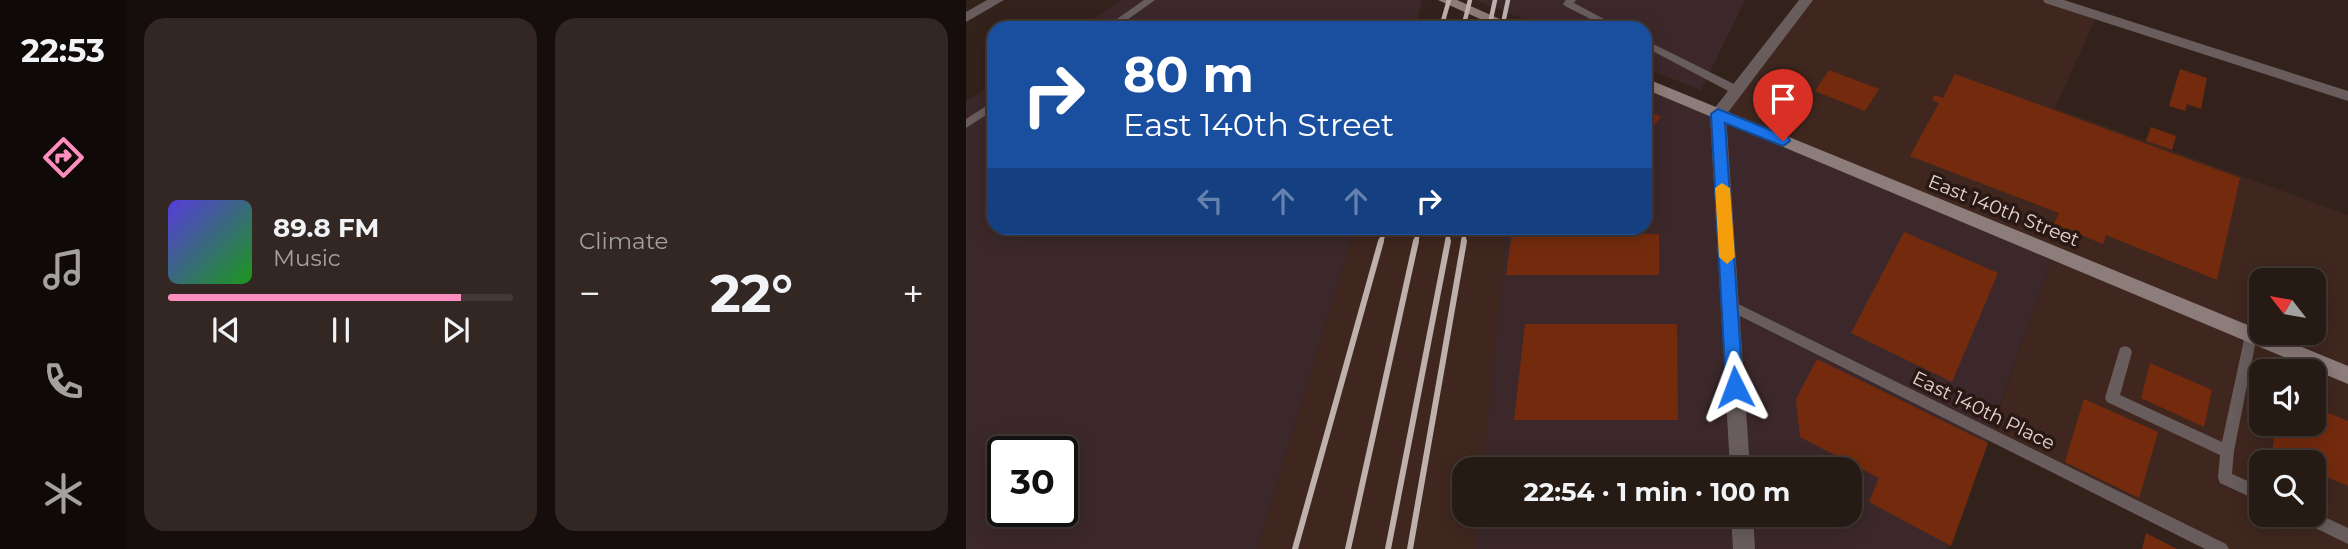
<!DOCTYPE html>
<meta charset="utf-8">
<style>
body{margin:0;font-family:Montserrat,sans-serif;background:#322722;color:#f1f3f6;height:100vh;display:flex;flex-direction:column;font-size:26px;white-space:nowrap}
*{box-sizing:border-box;margin:0}
p{font-size:23px;color:#a4a1a0}
.icon{flex:none;width:38px;height:38px;fill:none;stroke:currentColor;stroke-width:2;stroke-linecap:round;stroke-linejoin:round}
.map{position:relative;flex:1;overflow:hidden}
.drawer{display:flex;flex-direction:column;gap:18px;padding:18px;background:#150e0c;width:840px}
.drawer>*{flex:none}
.top-card{position:absolute;left:21px;top:21px;width:665px;height:214px;border-radius:21px;box-shadow:0 4px 18px #0003,0 0 0 2px #423834;background:#1a4fa0;color:#fff;overflow:hidden}
.needle{width:46px;rotate:301deg}
.fabs{position:absolute;left:1283px;top:268px;display:grid;gap:14px}
.fabs a{display:grid;place-items:center;width:77px;height:77px;border-radius:14px;background:#261a15;box-shadow:0 4px 18px #0003,0 0 0 2px #423834;font-size:35px}
.speed{position:absolute;left:21px;top:436px;display:flex;gap:14px;font-size:35px;font-weight:700;text-align:center}
.speed>*{display:grid;place-content:center;width:91px;height:91px;border-radius:50%;background:#261a15;box-shadow:0 4px 18px #0003,0 0 0 2px #423834;line-height:1}
.speed .limit{border:4px solid #111;border-radius:10px;background:#fff;color:#111}
.pin{position:absolute;display:grid;place-items:center;width:60px;height:60px;color:#fff;margin:-72px -30px;border-radius:50% 50% 50% 0;rotate:-45deg;box-shadow:0 0 7px #0007}
.pin .icon{rotate:45deg}
.me{position:absolute;width:77px;margin:-38px;rotate:357deg;stroke-linejoin:round;filter:drop-shadow(0 0 5px #0008)}
.turn{display:flex;align-items:center;gap:24px;height:147px;padding:0 21px;font-size:32px}
.turn .icon{width:91px;height:91px;stroke-width:2.5}
.turn b{display:block;font-size:49px;line-height:60px}
.lanes{display:flex;align-items:center;height:66px;padding:0 21px;background:#0003;justify-content:center;gap:35px;direction:ltr}
.lanes .off{opacity:.35}
.big{font-size:52px;font-weight:700;line-height:1.1}
.drawer .card{flex:1;display:flex;flex-direction:column;justify-content:center;gap:10px;min-width:0;padding:0 24px;border-radius:21px;background:#322722}
.song{display:flex;align-items:center;gap:21px}
.cover{width:84px;height:84px;border-radius:10px;background:linear-gradient(135deg,hsl(250 70% 55%),hsl(120 70% 35%))}
.played{height:7px;border-radius:4px;background:linear-gradient(90deg,#fe8ebd 85%,#423834 85%)}
.keys{display:flex;justify-content:space-around;direction:ltr}
.heat{display:flex;justify-content:space-between;align-items:center;font-size:38px;direction:ltr}
.drawer .tiles{flex:1;display:grid;gap:18px;grid-template-columns:repeat(2,1fr)}
.trip{position:absolute;left:486px;top:457px;width:410px;height:70px;border-radius:21px;background:#261a15;box-shadow:0 4px 18px #0003,0 0 0 2px #423834;font-weight:700;line-height:70px;text-align:center}
main{display:flex;flex:1;min-height:0}
.tab-bar{display:flex;flex-direction:column;width:126px;justify-content:space-around;align-items:center;background:#0f0a08;color:#a4a1a0}
.tab-bar .icon{width:49px;height:49px}
.tab-bar .current{color:#fe8ebd}
.tab-bar b{font-size:32px;color:#f1f3f6}
.map>svg:first-child{display:block}
</style>
<main>
<nav class="tab-bar">
<b>22:53</b>
<svg class="icon current" aria-label="directions" viewBox="0 0 24 24"><path d="M12 3l9 9-9 9-9-9zM9 14v-3h6M13 9l2 2-2 2"/></svg>
<svg class="icon" aria-label="music" viewBox="0 0 24 24"><path d="M9 18V5l10-2v13"/><circle cx="6" cy="18" r="3"/><circle cx="16" cy="16" r="3"/></svg>
<svg class="icon" aria-label="phone" viewBox="0 0 24 24"><path d="M5 4h4l2 5-3 2q2 4 5 5l2-3 5 2v4C11 20 4 13 5 4z"/></svg>
<svg class="icon" aria-label="climate" viewBox="0 0 24 24"><path d="M12 3v18M4 7l16 10M4 17L20 7"/></svg>
</nav>
<section class="drawer">
<div class="tiles">
<div class="card">
<div class="song"><i class="cover"></i><div><b>89.8 FM</b><p>Music</p></div></div>
<div class="played"></div>
<div class="keys"><svg class="icon" aria-label="previous" viewBox="0 0 24 24"><path d="M18 5L8 12l10 7zM5 5v14"/></svg><svg class="icon" aria-label="pause" viewBox="0 0 24 24"><path d="M8 5v14M16 5v14"/></svg><svg class="icon" aria-label="next" viewBox="0 0 24 24"><path d="M6 5l10 7-10 7zM19 5v14"/></svg></div>
</div>
<div class="card"><p>Climate</p>
<div class="heat"><a>−</a><b class="big">22°</b><a>+</a></div>
</div>
</div>
</section>
<div class="map">
<svg width="1382" height="549" viewBox="0 0 1382 549">
<rect width="100%" height="100%" fill="#33221c"/>
<g fill="#3f271f" fill-rule="evenodd">
<path d="M840 0H1084L1131 15 1089 108 1382 215V549H1255L1024 434 1088 253 752 114ZM1295 280H1348V332H1295ZM1295 371H1348V424H1295ZM1295 462H1348V514H1295Z"/>
<polygon points="389,228 544,228 518,469 499,469 499,514 513,515 509,549 291,549"/>
</g>
<g fill="#3c282b" fill-rule="evenodd">
<polygon points="156,0 456,0 449,28 113,28"/>
<polygon points="510,0 779,0 735,90 679,68 679,28 580,28"/>
<path d="M28 83V228H389L291 549H0V102ZM37 452H96V511H37Z"/>
<polygon points="679,83 1088,253 982,549 509,549 512,515 884,514 884,469 517,469 541,228 679,228"/>
</g>
<g fill="#742b0d">
<polygon points="1214,69 1241,78 1235,109 1221,104 1219,111 1203,106"/>
<polygon points="863,70 913,89 899,111 849,91"/>
<polygon points="989,74 1274,178 1251,280 1140,235 1137,244 1088,224 1093,213 944,156 973,103 966,100 969,95 977,98"/>
<polygon points="679,110 695,117 683,131 679,129"/>
<polygon points="1185,127 1210,136 1206,150 1180,141"/>
<polygon points="938,232 1032,273 986,382 885,333"/>
<polygon points="546,233 693,234 693,275 540,275"/>
<polygon points="559,324 711,324 712,420 548,420"/>
<polygon points="851,359 1022,443 985,546 903,502 913,478 834,437 830,399"/>
<polygon points="1184,363 1246,390 1238,427 1175,398"/>
<polygon points="1118,399 1192,432 1173,498 1099,462"/>
<polygon points="1348,407 1382,421 1382,486 1348,471 1348,462 1328,462 1306,452 1310,424 1348,424"/>
<polygon points="1180,533 1211,549 1176,549"/>
</g>
<g fill="none" stroke-linecap="round" stroke-linejoin="round">
<g fill="#685d5c" fill-rule="evenodd">
<polygon points="178,0 189,0 150,28 138,28"/>
<polygon points="600,0 610,0 608,3 655,28 642,28 599,6 597,4"/>
<polygon points="679,40 774,87 775,90 770,94 766,93 679,47"/>
<polygon points="28,101 28,110 0,128 0,119"/>
<polygon points="764,300 1260,544 1263,549 1239,549 760,309 758,305 760,301"/>
<polygon points="1285,329 1290,331 1291,335 1268,451 1266,474 1295,487 1295,502 1254,483 1252,478 1254,455 1141,402 1139,398 1154,348 1159,346 1164,348 1166,352 1154,395 1256,442 1279,335 1280,331"/>
<polygon points="1348,512 1382,528 1382,544 1331,519 1329,514 1348,514"/>
</g>
<g fill="#685d5c" fill-rule="evenodd">
<polygon points="21,0 38,0 0,22 0,12"/>
<polygon points="833,0 847,0 760,115 784,469 764,469 744,114"/>
<polygon points="1077,0 1098,0 1382,91 1382,101 1079,3"/>
<polygon points="765,514 787,514 789,549 767,549"/>
</g>
<g fill="#8c7c7a" fill-rule="evenodd">
<polygon points="472,0 491,0 554,28 534,28"/>
<polygon points="679,78 1382,366 1382,384 679,89"/>
</g>
<g stroke="#beb0ac" stroke-width="4.5">
<polyline points="475,28 483,0"/>
<polyline points="497,28 504,0"/>
<polyline points="523,28 529,0"/>
<polyline points="536,28 542,0"/>
<polyline points="415,242 419,228"/>
<polyline points="450,242 453,228"/>
<polyline points="481,242 484,228"/>
<polyline points="497,242 500,228"/>
</g>
<g stroke="#beb0ac" stroke-width="6">
<polyline points="329,549 415,241"/>
<polyline points="382,549 450,241"/>
<polyline points="422,549 482,241"/>
<polyline points="444,549 498,241"/>
</g>
</g>
<polygon fill="#1a73e8" stroke="#114b97" stroke-width="2" points="752,109 822,137 824,141 817,146 759,123 777,387 775,393 769,395 762,393 760,387 745,114"/>
<polygon fill="#f59e0b" points="756,183 764,188 769,257 761,264 753,257 749,188"/>
<g text-anchor="middle" stroke-width="7" stroke-linejoin="round" paint-order="stroke">
<g font-size="19" fill="#e3d6d2" stroke="#291813">
<text transform="translate(1038 210) rotate(22)" y="7">East 140th Street</text>
<text transform="translate(1018 410) rotate(26)" y="7">East 140th Place</text>
</g>
</g>
</svg>
<div class="fabs">
<a><svg class="needle" viewBox="-14 -14 28 28"><path d="M0-13l5 13h-10z" fill="#e53935"/><path d="M0 13l5-13h-10z" fill="#a4a1a0"/></svg></a>
<a><svg class="icon" aria-label="sound" viewBox="0 0 24 24"><path d="M4 9h4l5-4v14l-5-4H4zM17 9q2 3 0 6"/></svg></a>
<a><svg class="icon" aria-label="search" viewBox="0 0 24 24"><circle cx="10" cy="10" r="6"/><path d="M15 15l6 6"/></svg></a>
</div>
<div class="speed"><div class="limit">30</div></div>
<div class="pin" style="left:817px;top:141px;background:#d93025"><svg class="icon" aria-label="arrive" viewBox="0 0 24 24"><path d="M6 21V4h12l-3 4 3 4H6"/></svg></div>
<svg class="me" style="left:769px;top:387px" viewBox="-20 -20 40 40"><path d="M0-17L14 15 0 8-14 15z" fill="#1a73e8" stroke="#fff" stroke-width="4"/></svg>
<div class="trip">22:54 · 1 min · 100 m</div>
<div class="top-card">
<div class="turn"><svg class="icon" aria-label="right" viewBox="0 0 24 24"><path d="M7 20v-9h11M14 6l5 5-5 5"/></svg><div><b>80 m</b>East 140th Street</div></div>
<div class="lanes"><svg class="icon off" aria-label="left" viewBox="0 0 24 24"><path d="M17 20v-9H6M10 6l-5 5 5 5"/></svg><svg class="icon off" aria-label="ahead" viewBox="0 0 24 24"><path d="M12 20V5M6 11l6-6 6 6"/></svg><svg class="icon off" aria-label="ahead" viewBox="0 0 24 24"><path d="M12 20V5M6 11l6-6 6 6"/></svg><svg class="icon" aria-label="right" viewBox="0 0 24 24"><path d="M7 20v-9h11M14 6l5 5-5 5"/></svg></div>
</div>
</div>
</main>
